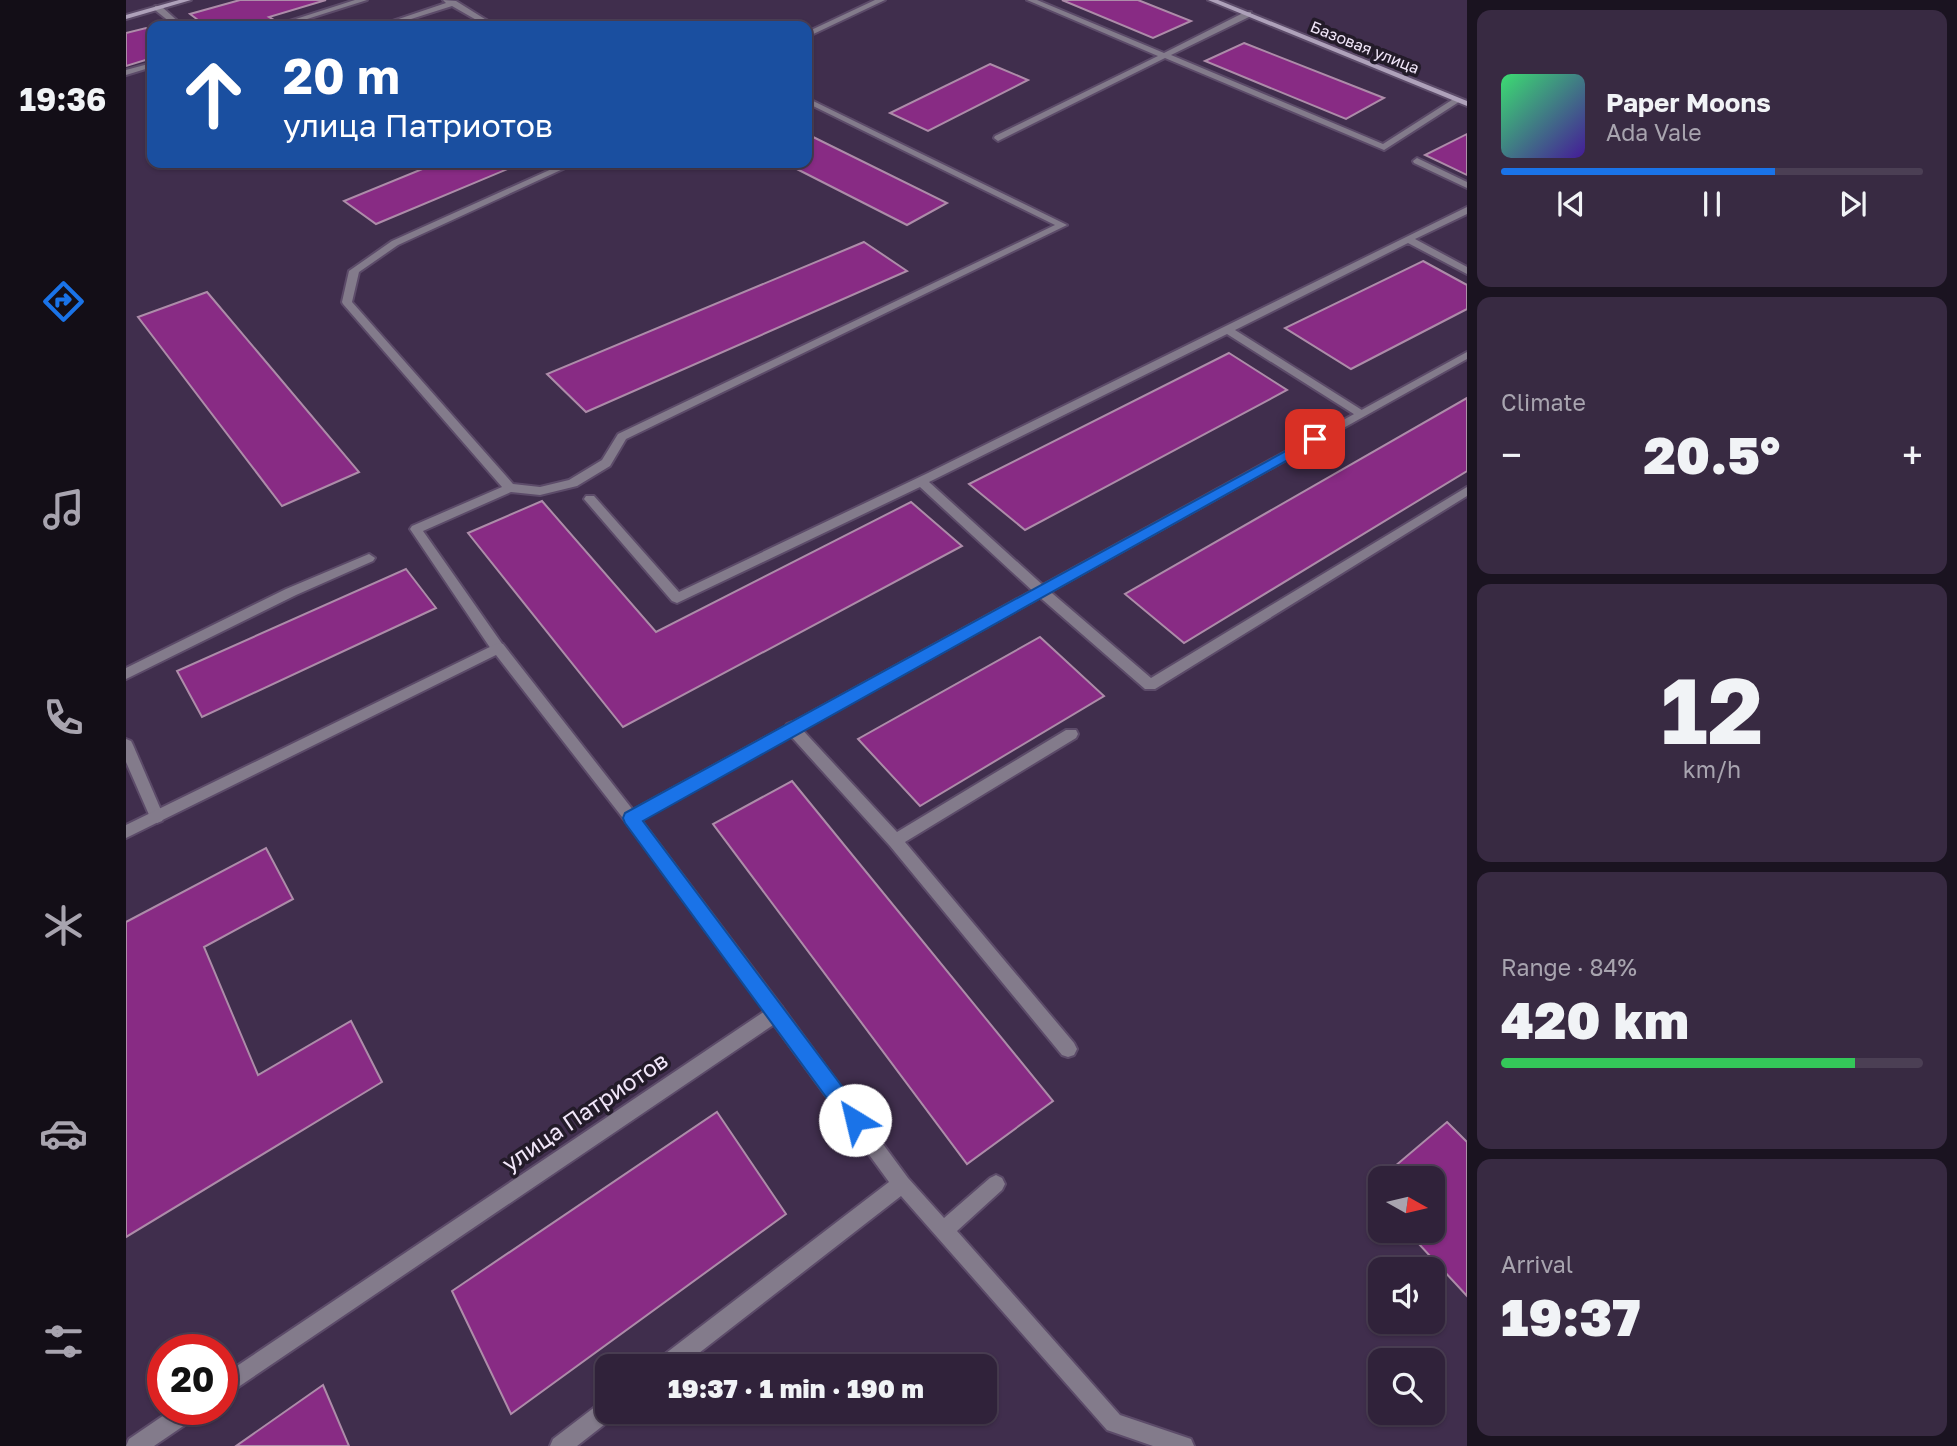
<!DOCTYPE html>
<meta charset="utf-8">
<style>
body{margin:0;font-family:"Golos Text",sans-serif;background:#382a42;color:#f1f3f6;height:100vh;display:flex;flex-direction:column;font-size:26px;white-space:nowrap}
*{box-sizing:border-box;margin:0}
p{font-size:23px;color:#a8a4af}
.icon{flex:none;width:38px;height:38px;fill:none;stroke:currentColor;stroke-width:2;stroke-linecap:round;stroke-linejoin:round}
.map{position:relative;flex:1;overflow:hidden}
.drawer{display:flex;flex-direction:column;gap:10px;padding:10px;background:#1a1320;width:490px}
.drawer>*{flex:none}
.hud{position:absolute;left:21px;top:21px;width:665px;height:147px;border-radius:14px;box-shadow:0 2px 5px #0004,0 0 0 2px #4b3f54;background:#1a4fa0;color:#fff;overflow:hidden}
.needle{width:46px;rotate:98deg}
.fabs{position:absolute;left:1242px;top:1166px;display:grid;gap:14px}
.fabs a{display:grid;place-items:center;width:77px;height:77px;border-radius:14px;background:#30223a;box-shadow:0 2px 5px #0004,0 0 0 2px #4b3f54;font-size:35px}
.speed{position:absolute;left:21px;top:1334px;display:flex;gap:14px;font-size:35px;font-weight:700;text-align:center}
.speed>*{display:grid;place-content:center;width:91px;height:91px;border-radius:50%;background:#30223a;box-shadow:0 2px 5px #0004,0 0 0 2px #4b3f54;line-height:1}
.speed .limit{border:10px solid #d22;background:#fff;color:#111}
.pin{position:absolute;display:grid;place-items:center;width:60px;height:60px;color:#fff;margin:-30px;border-radius:14px;box-shadow:0 4px 10px #0006}
.me{position:absolute;width:77px;margin:-38px;rotate:324deg;stroke-linejoin:round;filter:drop-shadow(0 0 5px #0008)}
.turn{display:flex;align-items:center;gap:24px;height:147px;padding:0 21px;font-size:32px}
.turn .icon{width:91px;height:91px;stroke-width:2.5}
.turn b{display:block;font-size:49px;line-height:60px}
.big{font-size:52px;font-weight:800;line-height:1.1}
.drawer .widget{flex:1;display:flex;flex-direction:column;justify-content:center;gap:10px;min-width:0;padding:0 24px;border-radius:14px;background:#382a42}
.drawer .dial{align-items:center;gap:0}
.dial b{font-size:91px;line-height:1}
.song{display:flex;align-items:center;gap:21px}
.cover{width:84px;height:84px;border-radius:10px;background:linear-gradient(135deg,hsl(140 70% 55%),hsl(260 70% 35%))}
.played{height:7px;border-radius:4px;background:linear-gradient(90deg,#1a73e8 65%,#4b3f54 65%)}
.keys{display:flex;justify-content:space-around;direction:ltr}
.heat{display:flex;justify-content:space-between;align-items:center;font-size:38px;direction:ltr}
.charge{height:10px;border-radius:5px;background:linear-gradient(90deg,#34c759 84%,#4b3f54 0)}
.trip{position:absolute;left:469px;top:1354px;width:402px;height:70px;border-radius:14px;background:#30223a;box-shadow:0 2px 5px #0004,0 0 0 2px #4b3f54;font-weight:800;line-height:70px;text-align:center}
main{display:flex;flex:1;min-height:0}
.tab-bar{display:flex;flex-direction:column;width:126px;justify-content:space-around;align-items:center;background:#130e17;color:#a8a4af}
.tab-bar .icon{width:49px;height:49px}
.tab-bar .active{color:#1a73e8}
.tab-bar b{font-size:32px;color:#f1f3f6}
.map>svg:first-child{display:block}
</style>
<main>
<nav class="tab-bar">
<b>19:36</b>
<svg class="icon active" aria-label="directions" viewBox="0 0 24 24"><path d="M12 3l9 9-9 9-9-9zM9 14v-3h6M13 9l2 2-2 2"/></svg>
<svg class="icon" aria-label="music" viewBox="0 0 24 24"><path d="M9 18V5l10-2v13"/><circle cx="6" cy="18" r="3"/><circle cx="16" cy="16" r="3"/></svg>
<svg class="icon" aria-label="phone" viewBox="0 0 24 24"><path d="M5 4h4l2 5-3 2q2 4 5 5l2-3 5 2v4C11 20 4 13 5 4z"/></svg>
<svg class="icon" aria-label="climate" viewBox="0 0 24 24"><path d="M12 3v18M4 7l16 10M4 17L20 7"/></svg>
<svg class="icon" aria-label="car" viewBox="0 0 24 24"><path d="M5 17H2v-5l4-1 3-4h7l3 4 3 1v5h-3M9 17h6M6 11h13"/><circle cx="7" cy="17" r="2"/><circle cx="17" cy="17" r="2"/></svg>
<svg class="icon" aria-label="filters" viewBox="0 0 24 24"><path d="M4 7h16M4 17h16"/><circle cx="9" cy="7" r="2"/><circle cx="15" cy="17" r="2"/></svg>
</nav>
<div class="map">
<svg width="1341" height="1446" viewBox="0 0 1341 1446">
<rect width="100%" height="100%" fill="#402e4d"/>
<g fill="#882b84" stroke="#ad8ca9" stroke-width="2">
<polygon points="114,0 200,0 143,17 148,20 129,26 80,26 64,14"/>
<polygon points="936,0 1012,0 1065,21 1027,38"/>
<polygon points="20,28 26,32 26,58 0,66 0,33"/>
<polygon points="1118,43 1258,98 1220,119 1079,61"/>
<polygon points="864,64 902,80 802,131 764,113"/>
<polygon points="681,134 821,203 781,225 659,163 681,163"/>
<polygon points="1341,134 1341,175 1299,155"/>
<polygon points="311,163 396,163 250,224 218,201"/>
<polygon points="738,242 781,271 460,412 421,374"/>
<polygon points="1297,261 1341,285 1341,309 1225,369 1159,328"/>
<polygon points="81,292 233,472 156,506 12,317"/>
<polygon points="1103,353 1161,390 899,530 843,484"/>
<polygon points="1341,398 1341,471 1058,643 999,594"/>
<polygon points="416,501 530,632 785,502 836,546 497,727 342,533"/>
<polygon points="280,569 310,608 76,717 51,671"/>
<polygon points="914,637 978,696 794,806 732,739"/>
<polygon points="666,781 927,1101 841,1164 587,824"/>
<polygon points="140,848 167,899 78,947 132,1075 225,1021 256,1082 0,1237 0,922"/>
<polygon points="591,1112 660,1214 385,1414 326,1291"/>
<polygon points="1321,1122 1341,1142 1341,1296 1280,1230 1307,1230 1307,1178 1255,1178"/>
<polygon points="1255,1178 1255,1203 1242,1189"/>
<polygon points="197,1385 223,1446 110,1446"/>
</g>
<g fill="none" stroke-linecap="round" stroke-linejoin="round">
<g stroke="#5c4b69" stroke-width="4">
<g id="lane">
<polygon points="229,0 241,0 159,26 148,26"/>
<polygon points="317,0 330,1 370,26 361,26 326,6 263,26 252,26 320,3"/>
<polygon points="749,0 759,0 681,37 681,32"/>
<polygon points="901,0 911,0 1038,53 1119,12 1125,12 1125,16 1045,55 1257,144 1329,98 1336,100 1258,150 1039,58 872,141 868,138 869,136 1032,56"/>
<polygon points="29,6 35,6 57,26 49,26 29,10"/>
<polygon points="26,63 26,67 0,75 0,70"/>
<polygon points="681,98 941,225 500,439 484,466 451,486 414,495 385,492 297,531 379,648 377,652 367,652 284,529 286,526 376,487 217,304 216,302 223,271 266,241 439,163 450,163 272,245 233,272 226,302 387,484 414,487 443,480 476,460 492,434 929,225 681,103"/>
<polygon points="1291,158 1341,182 1341,188 1288,163 1287,161"/>
<polygon points="1341,207 1341,214 1289,239 1341,267 1341,274 1282,243 1109,330 1239,412 1239,416 1231,416 1101,334 803,482 920,588 1025,678 1341,487 1341,496 1029,689 1019,689 910,594 794,487 551,603 546,601 458,499 460,496 468,496 553,592 802,473"/>
<polygon points="243,554 249,558 247,561 170,595 0,679 0,668 160,589"/>
<polygon points="666,722 671,724 771,832 940,730 950,730 952,734 950,738 779,842 948,1043 951,1049 948,1055 942,1057 936,1055 764,846 661,732 659,728 661,724"/>
<polygon points="0,739 5,741 7,745 38,817 36,821 31,823 26,821 24,817 0,762"/>
<polygon points="650,1005 656,1007 782,1178 818,1218 864,1178 870,1175 876,1178 879,1184 876,1190 831,1231 994,1415 1065,1439 1068,1446 1027,1446 981,1430 775,1196 555,1367 528,1367 531,1360 763,1182 644,1019 642,1013 644,1007"/>
<polygon points="481,1400 481,1412 490,1412 488,1417 451,1446 424,1446 427,1439 474,1403"/>
</g>
</g>
<g stroke="#5c4b69" stroke-width="4">
<g id="street">
<polygon points="1341,352 1341,359 515,820 656,1007 658,1013 656,1019 96,1398 96,1376 639,1011 500,822 370,655 0,838 0,825 372,643 377,644 507,810"/>
<polygon points="47,1409 75,1409 72,1416 28,1446 0,1446 3,1439"/>
</g>
</g>
<g stroke="#5c4b69" stroke-width="4">
<g id="secondary">
<polygon points="53,0 65,0 0,19 0,15"/>
<polygon points="1082,0 1092,0 1341,101 1341,106"/>
</g>
</g>
<use href="#lane" fill="#837b8b" fill-rule="evenodd"/>
<use href="#street" fill="#837b8b" fill-rule="evenodd"/>
<use href="#secondary" fill="#aea1ba" fill-rule="evenodd"/>
</g>
<polygon fill="#1a73e8" stroke="#114b97" stroke-width="2" points="1189,435 1196,439 1194,442 517,821 736,1113 739,1120 736,1127 729,1130 722,1127 499,823 497,818 499,813"/>
<g text-anchor="middle" stroke-width="7" stroke-linejoin="round" paint-order="stroke">
<g font-size="16" fill="#f1e6f9" stroke="#231b29">
<text transform="translate(1239 47) rotate(22)" y="6">Базовая улица</text>
</g>
<g font-size="23" fill="#f1e6f9" stroke="#231b29">
<text transform="translate(459 1112) rotate(-34)" y="8">улица Патриотов</text>
</g>
</g>
</svg>
<div class="fabs">
<a><svg class="needle" viewBox="-14 -14 28 28"><path d="M0-13l5 13h-10z" fill="#e53935"/><path d="M0 13l5-13h-10z" fill="#a8a4af"/></svg></a>
<a><svg class="icon" aria-label="sound" viewBox="0 0 24 24"><path d="M4 9h4l5-4v14l-5-4H4zM17 9q2 3 0 6"/></svg></a>
<a><svg class="icon" aria-label="search" viewBox="0 0 24 24"><circle cx="10" cy="10" r="6"/><path d="M15 15l6 6"/></svg></a>
</div>
<div class="speed"><div class="limit">20</div></div>
<div class="pin" style="left:1189px;top:439px;background:#d93025"><svg class="icon" aria-label="arrive" viewBox="0 0 24 24"><path d="M6 21V4h12l-3 4 3 4H6"/></svg></div>
<svg class="me" style="left:729px;top:1120px" viewBox="-20 -20 40 40"><circle r="19" fill="#fff"/><path d="M0-13L10 11 0 6-10 11z" fill="#1a73e8"/></svg>
<div class="trip">19:37 · 1 min · 190 m</div>
<div class="hud">
<div class="turn"><svg class="icon" aria-label="ahead" viewBox="0 0 24 24"><path d="M12 20V5M6 11l6-6 6 6"/></svg><div><b>20 m</b>улица Патриотов</div></div>
</div>
</div>
<section class="drawer">
<div class="widget">
<div class="song"><i class="cover"></i><div><b>Paper Moons</b><p>Ada Vale</p></div></div>
<div class="played"></div>
<div class="keys"><svg class="icon" aria-label="previous" viewBox="0 0 24 24"><path d="M18 5L8 12l10 7zM5 5v14"/></svg><svg class="icon" aria-label="pause" viewBox="0 0 24 24"><path d="M8 5v14M16 5v14"/></svg><svg class="icon" aria-label="next" viewBox="0 0 24 24"><path d="M6 5l10 7-10 7zM19 5v14"/></svg></div>
</div>
<div class="widget"><p>Climate</p>
<div class="heat"><a>−</a><b class="big">20.5°</b><a>+</a></div>
</div>
<div class="widget dial"><b>12</b><p>km/h</p></div>
<div class="widget"><p>Range · 84%</p><b class="big">420 km</b><div class="charge"></div></div>
<div class="widget"><p>Arrival</p><b class="big">19:37</b></div>
</section>
</main>
